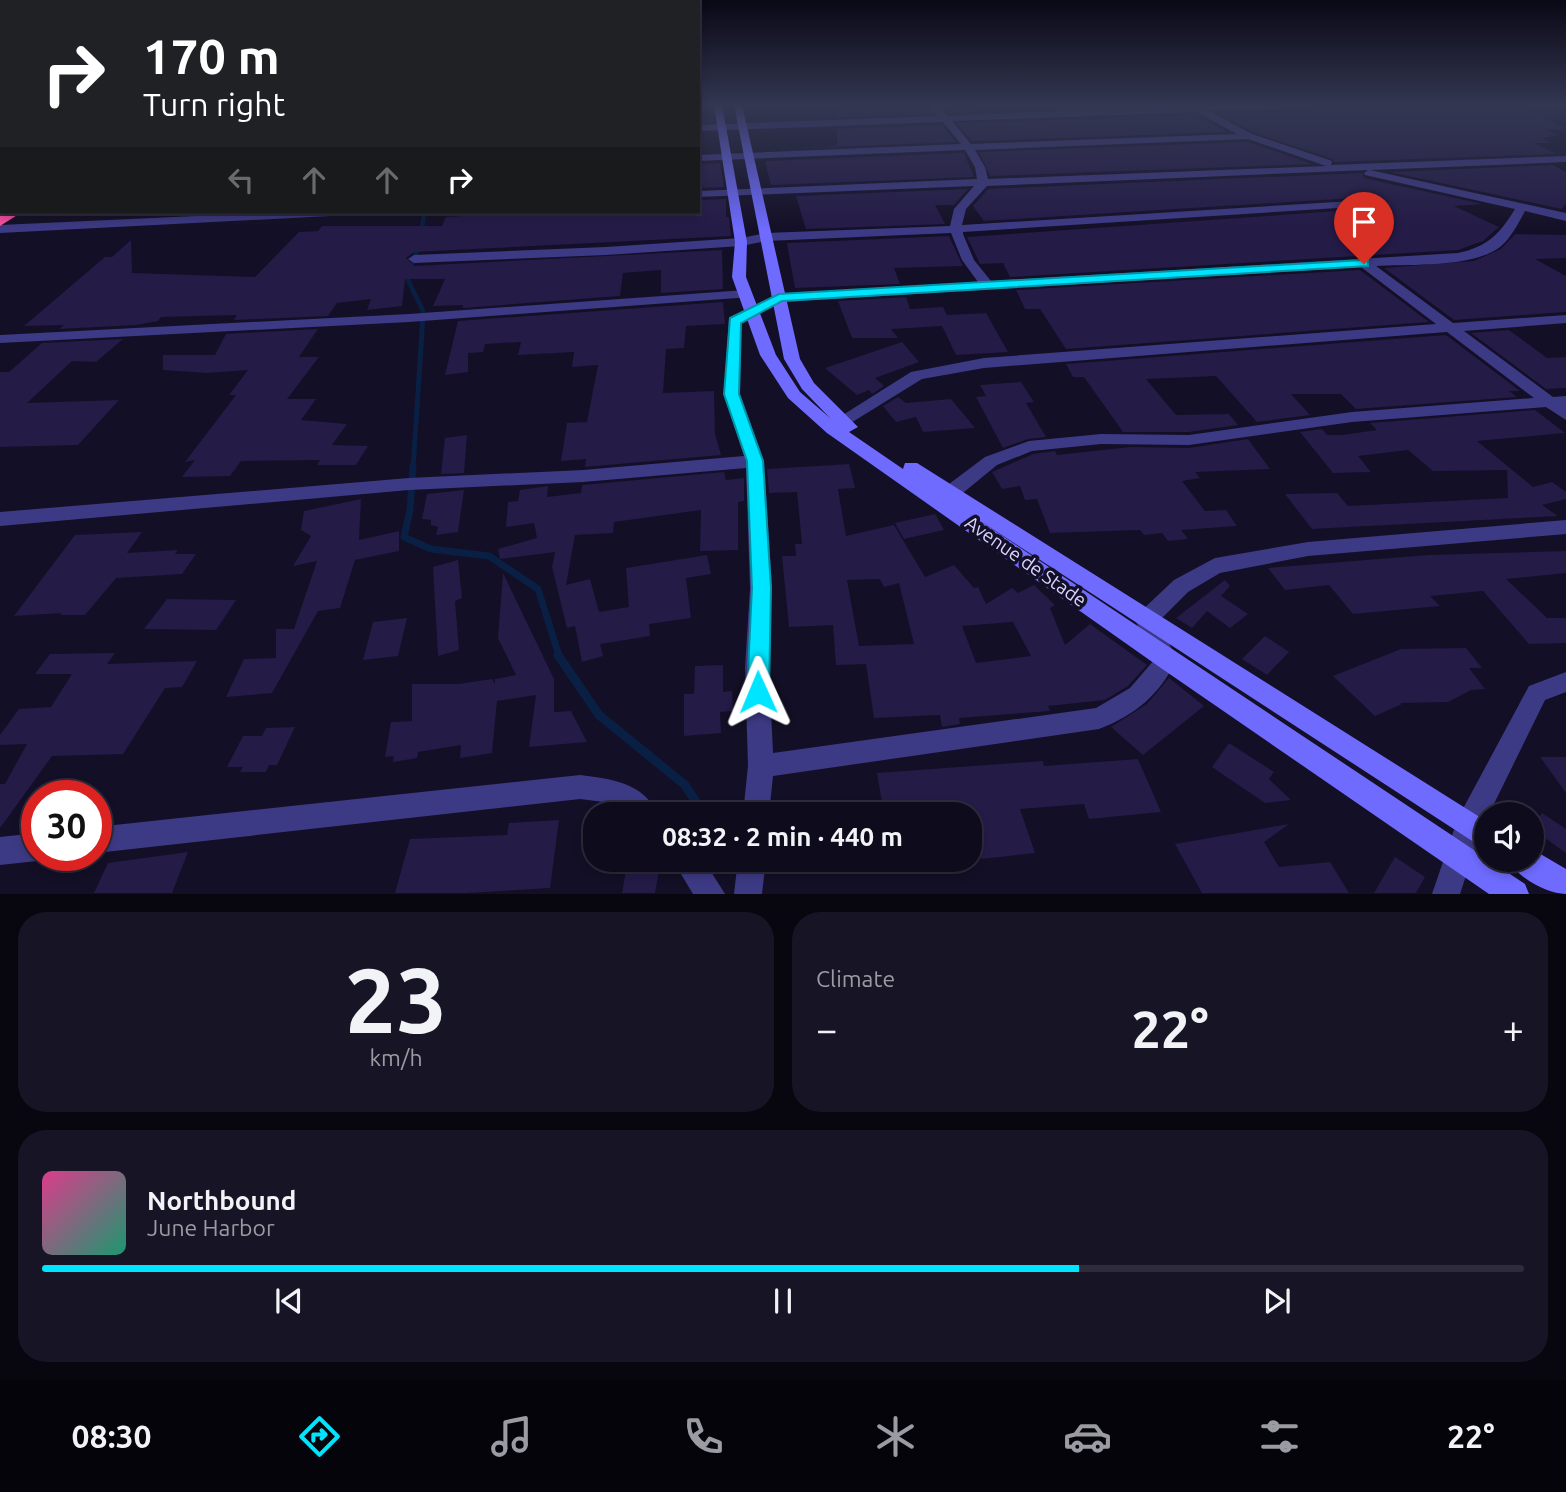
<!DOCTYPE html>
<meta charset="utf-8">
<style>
body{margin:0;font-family:Ubuntu,sans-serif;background:#171425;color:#f1f3f6;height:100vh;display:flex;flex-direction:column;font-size:26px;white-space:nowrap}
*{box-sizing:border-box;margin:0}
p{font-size:23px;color:#9b9ba3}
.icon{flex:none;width:38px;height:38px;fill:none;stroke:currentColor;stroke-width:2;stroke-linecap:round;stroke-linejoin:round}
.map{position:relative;height:894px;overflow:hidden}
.details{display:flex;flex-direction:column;gap:18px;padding:18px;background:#08060f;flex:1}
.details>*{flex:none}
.hud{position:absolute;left:0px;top:0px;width:700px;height:214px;box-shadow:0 4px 10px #0003,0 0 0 2px #2e2b3b;background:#202124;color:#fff;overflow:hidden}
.controls{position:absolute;left:1474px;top:802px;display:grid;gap:14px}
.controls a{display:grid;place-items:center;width:70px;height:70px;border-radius:50%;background:#0e0b1c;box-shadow:0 4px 10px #0003,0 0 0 2px #2e2b3b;font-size:35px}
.speed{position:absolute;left:21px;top:780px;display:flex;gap:14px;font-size:35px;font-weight:700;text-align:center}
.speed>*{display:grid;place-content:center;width:91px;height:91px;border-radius:50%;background:#0e0b1c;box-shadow:0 4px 10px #0003,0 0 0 2px #2e2b3b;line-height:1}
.speed .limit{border:10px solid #d22;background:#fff;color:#111}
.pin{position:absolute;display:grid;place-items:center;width:60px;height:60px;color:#fff;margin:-72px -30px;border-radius:50% 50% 50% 0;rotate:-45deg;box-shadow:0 0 7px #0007}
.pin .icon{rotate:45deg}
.me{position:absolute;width:77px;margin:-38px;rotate:359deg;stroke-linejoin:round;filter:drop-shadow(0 0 5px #0008)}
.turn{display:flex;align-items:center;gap:24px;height:147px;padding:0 28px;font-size:32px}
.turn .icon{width:91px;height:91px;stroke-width:2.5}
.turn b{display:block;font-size:49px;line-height:60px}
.lanes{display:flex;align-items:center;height:66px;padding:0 28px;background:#0003;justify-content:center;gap:35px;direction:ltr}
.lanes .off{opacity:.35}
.big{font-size:52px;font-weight:600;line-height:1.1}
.details .widget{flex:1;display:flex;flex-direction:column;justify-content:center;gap:10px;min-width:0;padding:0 24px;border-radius:28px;background:#171425}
.details .dial{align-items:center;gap:0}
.dial b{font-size:91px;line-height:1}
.song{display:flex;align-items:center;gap:21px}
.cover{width:84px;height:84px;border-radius:10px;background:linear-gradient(135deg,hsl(330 70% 55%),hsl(160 70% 35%))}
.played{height:7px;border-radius:4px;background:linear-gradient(90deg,#00e5ff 70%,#2e2b3b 70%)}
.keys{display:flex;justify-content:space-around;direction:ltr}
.heat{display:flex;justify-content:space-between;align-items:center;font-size:38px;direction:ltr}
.details .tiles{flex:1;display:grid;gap:18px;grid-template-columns:1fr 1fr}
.widget:last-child{grid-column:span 2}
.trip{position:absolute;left:583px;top:802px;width:399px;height:70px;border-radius:28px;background:#0e0b1c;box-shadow:0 4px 10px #0003,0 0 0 2px #2e2b3b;font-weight:600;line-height:70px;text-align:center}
.tab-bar{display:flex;height:112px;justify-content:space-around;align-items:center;background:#06040b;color:#9b9ba3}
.tab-bar .icon{width:49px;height:49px}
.tab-bar .selected{color:#00e5ff}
.tab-bar b{font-size:32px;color:#f1f3f6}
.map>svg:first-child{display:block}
</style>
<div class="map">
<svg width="1566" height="894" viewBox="0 0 1566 894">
<rect width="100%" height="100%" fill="#130f26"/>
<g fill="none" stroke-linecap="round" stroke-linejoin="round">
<g stroke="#0a1f44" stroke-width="4.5">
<polyline points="421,234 424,215"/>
<polyline points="419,245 407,278 423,311 423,318"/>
</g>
<polyline stroke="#0a1f44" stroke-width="5" points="413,468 423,316"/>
<polyline stroke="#0a1f44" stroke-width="7" points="413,466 410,510 404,537 431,549 489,556 538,589 559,656"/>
<polyline stroke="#0a1f44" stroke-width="9" points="558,655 599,715 685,785 704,814"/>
</g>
<g fill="#241b47" fill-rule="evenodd">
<polygon points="861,105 863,108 927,105 933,114 836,117 836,106"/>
<polygon points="1027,105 1147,105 949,113 943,107"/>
<polygon points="1391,105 1520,105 1566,129 1546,130 1559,135 1542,138 1552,143 1534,143 1556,154 1334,162 1333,159 1253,132 1219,113 1304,111 1310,107 1397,108"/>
<polygon points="1195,115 1227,132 972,141 957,123"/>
<polygon points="942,125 956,142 762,150 837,146 837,129"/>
<polygon points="1248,142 1312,164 990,176 979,152"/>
<polygon points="964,153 974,177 771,185 765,161"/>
<polygon points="720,163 724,187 698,188 698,164"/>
<polygon points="1553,165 1566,172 1566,203 1562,209 1390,172"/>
<polygon points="1362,173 1364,178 1482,204 1454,206 1499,227 1483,241 1458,250 1010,277 1003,263 980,264 967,237 1353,210 1361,205 1353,198 984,221 973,206 988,189"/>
<polygon points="968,189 954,205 935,205 945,224 806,229 796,196"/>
<polygon points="726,199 726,217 729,217 731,236 414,252 406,258 414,266 722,250 723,289 661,293 661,270 623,273 620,296 463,308 463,305 433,306 445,279 405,279 402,306 367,310 371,299 337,303 328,316 234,320 237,315 161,317 158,321 136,325 59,329 64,325 24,326 105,257 112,257 131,240 132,273 255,277 299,232 318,231 322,226 442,226 446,217 498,214 499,212 698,212 698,200"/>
<polygon points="1515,234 1566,235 1566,258 1535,259 1566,276 1566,312 1454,320 1384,268 1474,261 1501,249"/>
<polygon points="949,236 963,266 894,268 900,284 795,288 787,243"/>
<polygon points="1360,270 1429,322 1066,349 1040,309 1025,309 1016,290"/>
<polygon points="906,297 910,309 943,307 947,315 986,313 1008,352 956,355 942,326 891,329 898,338 852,338 838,301"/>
<polygon points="723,302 725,324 686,326 684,348 666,349 663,393 714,391 715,434 721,455 585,467 586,459 561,461 567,423 587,422 598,365 572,367 574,352 518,355 521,342 485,344 483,352 468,353 468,372 445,375 458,321"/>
<polygon points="318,329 299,357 319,357 287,399 316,399 301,420 347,424 332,445 368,446 356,465 317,465 320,460 241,461 230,476 182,477 195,460 185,462 236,395 229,395 248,370 207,373 163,370 163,355 215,355 226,334"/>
<polygon points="1509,330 1547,358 1566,357 1566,388 1546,389 1471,333"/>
<polygon points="1446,335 1520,391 1509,391 1517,397 1356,409 1341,394 1291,394 1310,415 1257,422 1216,376 1146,379 1176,415 1229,414 1238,425 1189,432 1123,432 1084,377 1073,377 1066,364"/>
<polygon points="123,339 96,362 72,361 27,403 119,400 78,445 0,447 0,372 9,372 42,343"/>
<polygon points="902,342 919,362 875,378 884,386 872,394 869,390 857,395 825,368"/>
<polygon points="1021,382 1034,402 1026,403 1046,437 1028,439 1003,448 976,397 986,396 980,385"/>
<polygon points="898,397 906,403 951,399 975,428 923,432 916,417 896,422 883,406"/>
<polygon points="1535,410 1565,433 1477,441 1533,487 1552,482 1566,492 1566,499 1542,505 1558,516 1312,529 1285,494 1337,493 1348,506 1508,498 1507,470 1433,471 1408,450 1358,456 1371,472 1333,473 1300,432 1322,429 1327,435 1342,435 1377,430 1370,423"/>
<polygon points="467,435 464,473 441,474 445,438"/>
<polygon points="1248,439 1270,469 1195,472 1200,478 1182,481 1205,511 1226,510 1237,526 1181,530 1188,539 1168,541 1162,533 1144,535 1140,530 1050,533 1037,499 1025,500 1020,486 1002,489 992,472 1033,454 1055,451 1057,455 1130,447 1189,448"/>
<path d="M849 464 855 488 838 489 846 536 894 525 925 577 954 565 974 588 978 587 986 604 1012 588 1018 593 1034 585 1055 605 1050 608 1065 645 1090 624 1147 665 1128 686 1105 700 1048 706 1050 711 959 718 960 724 942 727 940 715 874 718 866 664 836 665 833 625 789 627 782 556H796L795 544H802L797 492 769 493 767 469ZM880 579 884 587 899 583 914 644 859 646 847 580ZM1013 622 1031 656 976 663 962 626Z"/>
<polygon points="724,472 726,480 744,478 744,501 738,502 738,550 700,551 701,510 614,522 613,533 575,535 566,585 590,579 599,612 629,607 626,568 707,555 711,574 686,578 691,618 649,624 650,636 600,644 603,656 582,662 575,626 567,628 552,567 555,552 500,559 498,549 537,538 534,523 506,527 508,502 518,501 520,490 548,486 547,497 581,493 582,485"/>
<polygon points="464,490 458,532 436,535 438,527 431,525 431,520 422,519 427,494"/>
<polygon points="361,499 359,540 399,531 399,551 355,560 340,608 318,611 272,693 226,697 244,659 276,658 276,629 294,629 317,561 293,566 311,536 301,530 304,511"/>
<polygon points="935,514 944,530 904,539 895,523"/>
<polygon points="142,532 127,553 178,550 175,554 196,554 182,574 116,578 85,615 60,615 62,613 14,616 75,535"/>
<polygon points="1566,551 1566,573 1506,579 1547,618 1566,618 1566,643 1529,644 1483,591 1430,596 1440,606 1353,614 1329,585 1285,590 1268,568 1428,555"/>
<polygon points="458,560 462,598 455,601 459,650 438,656 433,567"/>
<polygon points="503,573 554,679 554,712 571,711 587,742 529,747 536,695 497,701 492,753 460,758 461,745 418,752 417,758 393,762 394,756 385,757 391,722 412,721 412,684 459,684 492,679 495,684 495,679 516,675 498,638"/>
<polygon points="1225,580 1230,586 1221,596 1248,614 1230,628 1207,611 1192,628 1176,618"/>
<polygon points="167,599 236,600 216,630 144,629"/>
<polygon points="407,618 398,656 363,660 373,622"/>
<polygon points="1265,636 1289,652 1267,675 1242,659"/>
<polygon points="1466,648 1482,668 1469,668 1485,689 1471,690 1448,702 1400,703 1402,704 1375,716 1333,676 1401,649"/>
<polygon points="115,653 107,664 197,661 182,687 165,688 123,754 52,756 0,828 0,784 5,784 27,744 0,745 0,735 19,709 51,707 72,674 35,674 50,654"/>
<polygon points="723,665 723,692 732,691 733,711 720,712 721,733 684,736 684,694 694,694 695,666"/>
<polygon points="1169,678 1204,706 1143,755 1111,727 1147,704"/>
<polygon points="295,727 277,765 269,765 266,772 240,772 243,767 227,767 243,736 262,736 266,728"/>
<polygon points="1229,743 1274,772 1269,779 1291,800 1265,803 1212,767"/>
<polygon points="1540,757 1566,757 1566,793"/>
<polygon points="1138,759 1161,812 1089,819 1084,804 1020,809 1035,853 981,859 970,814 884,814 877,773 1043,761 1044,766"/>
<polygon points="1542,813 1566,829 1566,853 1531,828"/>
<polygon points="559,820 550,888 466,893 395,893 410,839 507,835 509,823"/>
<polygon points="1289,824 1264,842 1279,867 1330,862 1349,893 1202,893 1175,844"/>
<polygon points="188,852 172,893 94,893 108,863"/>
<polygon points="1395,857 1425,877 1416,893 1374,893"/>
<polygon points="628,859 661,859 655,893 622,893"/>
</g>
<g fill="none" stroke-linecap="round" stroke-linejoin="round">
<g fill="#3d3a85" fill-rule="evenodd">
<path d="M930 105H938L948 116 1196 105H1308L1304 108 1209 111 1252 134 1332 161 1331 165 1566 156V162L1370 170 1566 213V221L1525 211C1518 224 1511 238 1500 247 1472 268 1410 264 1376 266L1453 323 1566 315V323L1464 331 1553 397 1566 396V420L1546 407 1352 422 1189 445 1101 444 1032 451 997 465 947 506H933L931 501 933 496 985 457 1029 441 1101 434 1189 435 1352 412 1534 398 1447 332 984 368 922 379 833 434 827 433 824 429 827 425 911 372 984 358 1436 324 1361 267 782 302 741 323 740 394 764 461 772 588 769 668 773 753 1096 708 1130 688 1155 659 1135 620 1138 614 1174 580 1215 558 1308 542 1566 520V534L1308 556 1220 573 1188 592 1158 622 1177 659C1160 694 1136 715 1099 729L773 776 769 814H743L748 766 745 668 750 588 746 468 583 482 409 490 0 526V512L409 478 583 470 744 456 724 394 729 318 779 294 978 282 962 260 951 233 766 241 741 246 606 255 414 263 408 259 414 255 606 247 741 238 766 233 950 226 954 209 974 186 698 197V191L977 179 975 167 965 150 698 161V155L961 144 943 122 698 131V125L938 116ZM1196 112 1237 134 971 144 952 121ZM1248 139 1326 166 988 179 985 167 975 150ZM1368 170 1364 173 1365 175 1515 209C1500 234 1487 247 1458 253L991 281 974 260 963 234V232L1353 207 1359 204 1353 201 962 225 966 209 987 186Z"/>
<rect x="0" y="125" width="2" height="6"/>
<rect x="0" y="147" width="2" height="6"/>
<rect x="0" y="184" width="2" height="6"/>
<polygon points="282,212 355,212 349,215 0,233 0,225"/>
<polygon points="746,290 751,291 751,297 409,322 0,343 0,335 409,314"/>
<polygon points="1566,672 1566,692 1545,700 1489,814 1486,814 1460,894 1432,894 1458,818 1529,686"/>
<path d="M580 775C610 779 644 782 657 814H624L612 803 580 799 96 853V827Z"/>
<polygon points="37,833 37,856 47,857 37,861 0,865 0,837"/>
<polygon points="672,859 703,859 725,894 693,894"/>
<polygon points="738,859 766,859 762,894 734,894"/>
</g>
<g fill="#6f6bff" fill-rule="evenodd">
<polygon points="714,105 722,105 747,242 746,277 776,355 800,392 830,418 802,389 784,359 734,105 742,105 800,359 814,383 858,427 849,432 903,469 905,463 917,463 1486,821 1486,850 968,513 1525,884 1529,894 1489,894 1158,666 827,433 788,398 760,355 732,277 735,242"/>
<path d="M1532 849 1566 869V894C1547 894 1516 877 1508 859H1531Z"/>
</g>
<polygon fill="#ff4fa3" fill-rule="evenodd" points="6,212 22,212 0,226 0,216"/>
</g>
<linearGradient id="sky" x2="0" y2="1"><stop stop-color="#0a0815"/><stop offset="0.46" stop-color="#333752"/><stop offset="1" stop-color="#333752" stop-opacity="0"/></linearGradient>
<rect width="1566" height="230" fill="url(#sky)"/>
<polygon fill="#00e5ff" stroke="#0095a6" stroke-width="2" points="1364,260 1368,261 1368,266 782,301 741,323 739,394 763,461 771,588 769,692 766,699 758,702 750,699 747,692 752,588 747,461 724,394 730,318 779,294"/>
<g text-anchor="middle" stroke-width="7" stroke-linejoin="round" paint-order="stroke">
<g font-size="19" fill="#d9d4ff" stroke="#130f26">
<text transform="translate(1026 561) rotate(35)" y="7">Avenue de Stade</text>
</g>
</g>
</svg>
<div class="controls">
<a><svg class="icon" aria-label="sound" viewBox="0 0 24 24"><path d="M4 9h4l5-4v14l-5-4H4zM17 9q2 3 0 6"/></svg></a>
</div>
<div class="speed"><div class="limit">30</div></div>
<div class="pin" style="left:1364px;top:264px;background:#d93025"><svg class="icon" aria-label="arrive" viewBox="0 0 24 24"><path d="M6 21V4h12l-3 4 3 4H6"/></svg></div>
<svg class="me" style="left:758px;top:692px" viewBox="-20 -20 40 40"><path d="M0-17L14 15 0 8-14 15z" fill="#00e5ff" stroke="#fff" stroke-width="4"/></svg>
<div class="trip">08:32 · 2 min · 440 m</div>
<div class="hud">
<div class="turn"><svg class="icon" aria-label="right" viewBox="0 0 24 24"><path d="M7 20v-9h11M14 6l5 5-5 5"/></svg><div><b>170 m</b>Turn right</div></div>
<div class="lanes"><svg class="icon off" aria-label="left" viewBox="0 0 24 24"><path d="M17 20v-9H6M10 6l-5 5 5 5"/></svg><svg class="icon off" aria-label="ahead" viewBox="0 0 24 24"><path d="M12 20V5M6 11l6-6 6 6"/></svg><svg class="icon off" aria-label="ahead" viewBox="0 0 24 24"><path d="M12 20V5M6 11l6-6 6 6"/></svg><svg class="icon" aria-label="right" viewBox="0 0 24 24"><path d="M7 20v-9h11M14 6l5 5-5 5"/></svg></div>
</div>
</div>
<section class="details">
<div class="tiles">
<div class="widget dial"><b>23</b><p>km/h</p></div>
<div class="widget"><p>Climate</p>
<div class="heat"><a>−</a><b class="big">22°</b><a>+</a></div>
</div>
<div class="widget">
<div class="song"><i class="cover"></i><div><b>Northbound</b><p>June Harbor</p></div></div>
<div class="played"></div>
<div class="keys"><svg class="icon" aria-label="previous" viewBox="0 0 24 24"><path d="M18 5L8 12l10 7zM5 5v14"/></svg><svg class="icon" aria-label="pause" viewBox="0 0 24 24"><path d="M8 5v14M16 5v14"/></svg><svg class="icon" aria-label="next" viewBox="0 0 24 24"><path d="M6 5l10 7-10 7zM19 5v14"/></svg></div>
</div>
</div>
</section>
<nav class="tab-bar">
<b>08:30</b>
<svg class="icon selected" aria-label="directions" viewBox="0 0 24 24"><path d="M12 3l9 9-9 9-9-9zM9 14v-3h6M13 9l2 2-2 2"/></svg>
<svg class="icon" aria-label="music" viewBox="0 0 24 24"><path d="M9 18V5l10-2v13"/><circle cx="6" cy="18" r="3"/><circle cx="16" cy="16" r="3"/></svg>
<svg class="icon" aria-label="phone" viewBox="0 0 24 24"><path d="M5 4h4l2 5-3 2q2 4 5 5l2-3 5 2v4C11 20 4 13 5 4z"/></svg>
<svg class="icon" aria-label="climate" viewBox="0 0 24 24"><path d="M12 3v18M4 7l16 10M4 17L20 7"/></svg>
<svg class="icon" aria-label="car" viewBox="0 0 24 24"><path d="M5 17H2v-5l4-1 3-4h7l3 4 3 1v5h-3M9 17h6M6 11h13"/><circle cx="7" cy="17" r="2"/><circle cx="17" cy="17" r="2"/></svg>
<svg class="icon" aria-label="filters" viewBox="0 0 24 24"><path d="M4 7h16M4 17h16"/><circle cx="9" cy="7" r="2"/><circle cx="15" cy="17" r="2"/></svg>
<b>22°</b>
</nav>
